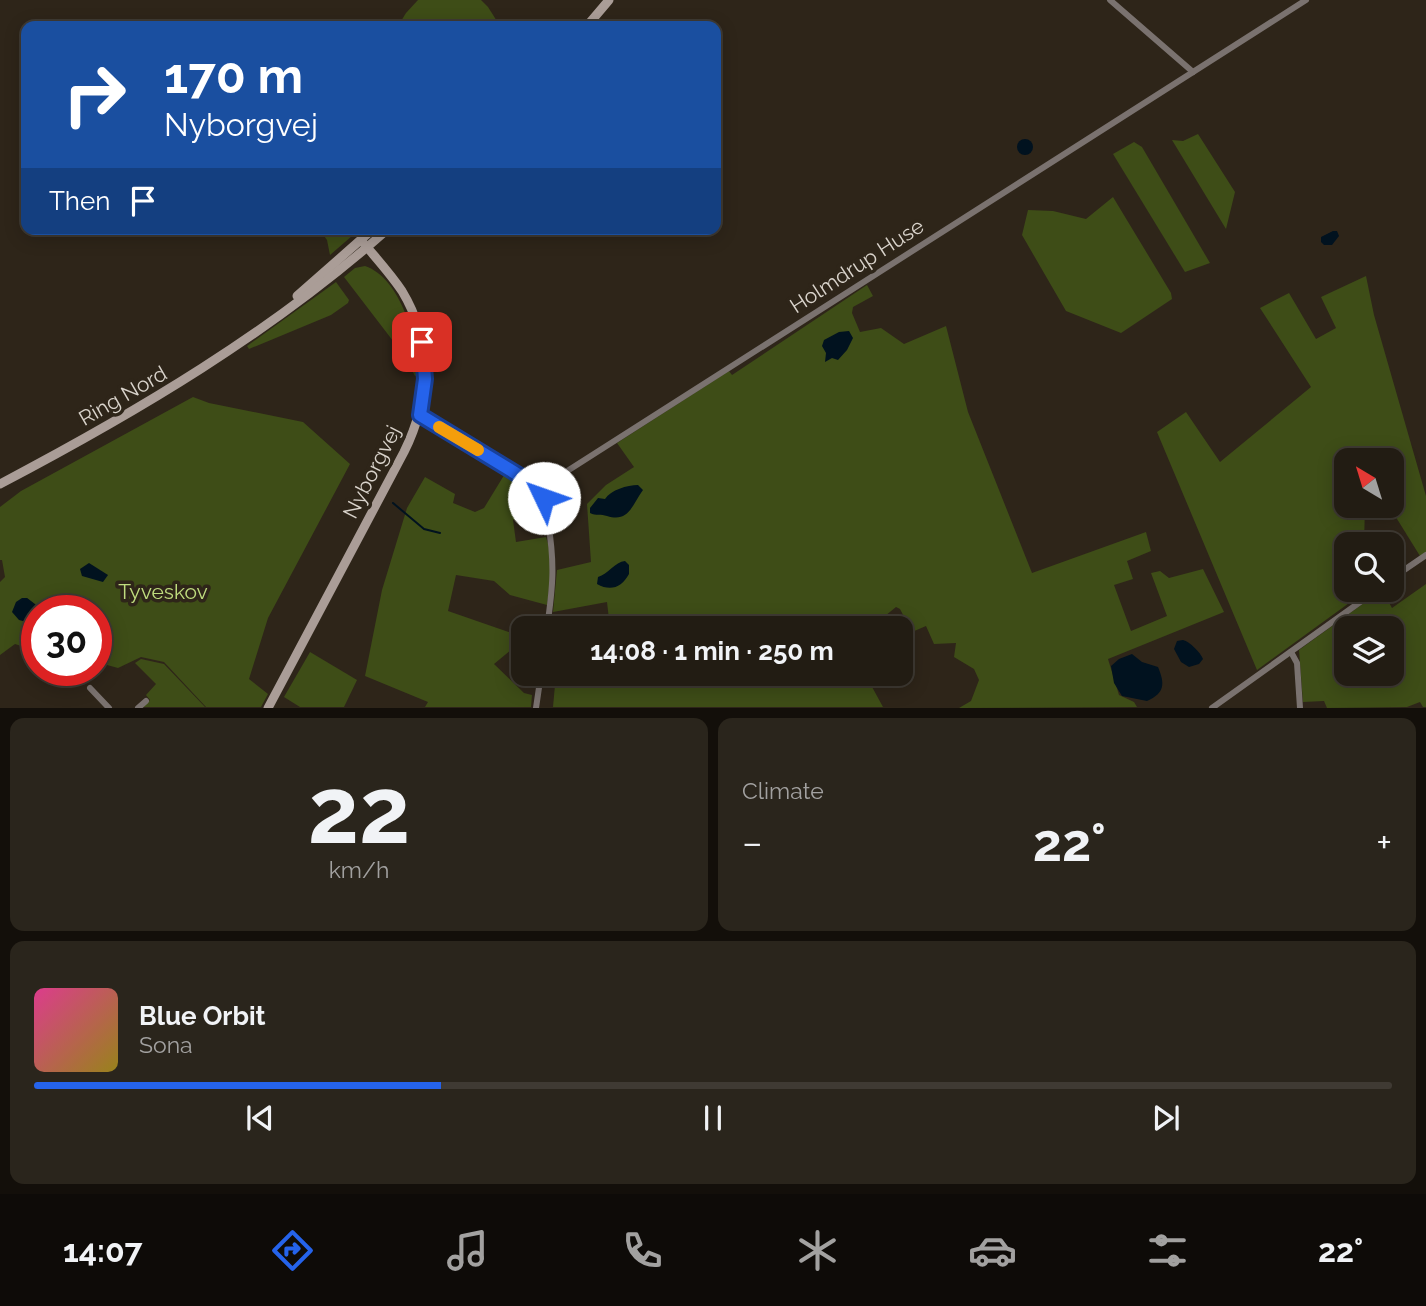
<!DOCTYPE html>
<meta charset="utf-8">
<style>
body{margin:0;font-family:Raleway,sans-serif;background:#2a251c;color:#f1f3f6;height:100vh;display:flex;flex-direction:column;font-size:26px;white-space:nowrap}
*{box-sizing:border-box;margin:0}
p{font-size:23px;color:#a2a1a0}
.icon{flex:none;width:38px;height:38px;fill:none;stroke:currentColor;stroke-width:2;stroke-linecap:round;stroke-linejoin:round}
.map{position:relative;height:708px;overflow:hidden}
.sheet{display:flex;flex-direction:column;gap:10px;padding:10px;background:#130f0a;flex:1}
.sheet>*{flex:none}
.banner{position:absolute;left:21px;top:21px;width:700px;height:214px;border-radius:14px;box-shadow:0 4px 18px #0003,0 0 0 2px #3f3a33;background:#1a4fa0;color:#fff;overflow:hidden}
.needle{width:46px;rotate:322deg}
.tools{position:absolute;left:1334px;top:448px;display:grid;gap:14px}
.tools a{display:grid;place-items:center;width:70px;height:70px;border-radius:14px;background:#221c13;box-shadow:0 4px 18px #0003,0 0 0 2px #3f3a33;font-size:35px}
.speed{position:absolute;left:21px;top:595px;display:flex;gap:14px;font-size:35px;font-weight:700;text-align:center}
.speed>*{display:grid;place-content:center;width:91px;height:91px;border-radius:50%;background:#221c13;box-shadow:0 4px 18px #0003,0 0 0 2px #3f3a33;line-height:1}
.speed .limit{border:10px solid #d22;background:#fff;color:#111}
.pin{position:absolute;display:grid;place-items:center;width:60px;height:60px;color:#fff;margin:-30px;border-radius:14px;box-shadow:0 4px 10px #0006}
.me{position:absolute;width:77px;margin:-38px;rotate:312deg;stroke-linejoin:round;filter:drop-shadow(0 0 5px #0008)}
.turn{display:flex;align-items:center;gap:24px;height:147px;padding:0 28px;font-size:32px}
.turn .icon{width:91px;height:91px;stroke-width:2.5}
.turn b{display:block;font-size:49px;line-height:60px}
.then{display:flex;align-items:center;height:66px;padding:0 28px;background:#0003;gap:14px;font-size:26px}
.big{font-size:52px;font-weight:700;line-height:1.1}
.sheet .card{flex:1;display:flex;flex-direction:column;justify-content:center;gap:10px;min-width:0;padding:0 24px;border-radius:14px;background:#2a251c}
.sheet .dial{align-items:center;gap:0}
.dial b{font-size:91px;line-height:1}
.song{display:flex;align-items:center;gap:21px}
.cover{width:84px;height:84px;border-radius:10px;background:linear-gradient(135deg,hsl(330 70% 55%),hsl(50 70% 35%))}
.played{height:7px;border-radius:4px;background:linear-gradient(90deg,#2563eb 30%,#3f3a33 30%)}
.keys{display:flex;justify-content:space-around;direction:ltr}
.heat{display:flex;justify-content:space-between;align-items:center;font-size:38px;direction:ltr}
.sheet .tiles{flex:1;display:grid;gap:10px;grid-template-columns:1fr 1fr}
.card:last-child{grid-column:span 2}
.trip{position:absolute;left:511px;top:616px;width:402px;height:70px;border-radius:14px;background:#221c13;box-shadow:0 4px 18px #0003,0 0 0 2px #3f3a33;font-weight:700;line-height:70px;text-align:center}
.dock{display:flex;height:112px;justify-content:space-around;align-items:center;background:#0e0b08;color:#a2a1a0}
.dock .icon{width:49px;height:49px}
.dock .selected{color:#2563eb}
.dock b{font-size:32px;color:#f1f3f6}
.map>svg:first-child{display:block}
</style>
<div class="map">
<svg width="1426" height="708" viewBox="0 0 1426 708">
<rect width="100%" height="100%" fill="#2e2519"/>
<g fill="#3e4d17" fill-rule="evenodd">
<polygon points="418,0 481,0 488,7 500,26 398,26 406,13"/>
<polygon points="1198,134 1235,192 1226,229 1172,140 1183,141"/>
<polygon points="1134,142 1142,147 1210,263 1185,272 1113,154"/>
<polygon points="1113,197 1171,293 1172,299 1121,333 1066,311 1022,235 1028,210 1053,211 1086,219"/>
<polygon points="319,229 360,229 330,255 327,240"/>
<path d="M365 266C401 278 417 340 419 374L415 376 403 354 344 277 355 268Z"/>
<polygon points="1366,276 1374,315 1426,496 1426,552 1420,556 1389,506 1391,506 1391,460 1346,460 1346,506 1365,506 1364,544 1346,544 1346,590 1367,590 1257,670 1157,432 1186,412 1220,462 1311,387 1260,308 1289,293 1316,339 1336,328 1321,297"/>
<polygon points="336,282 349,300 348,303 331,315 249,349 247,346"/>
<polygon points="867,285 873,296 853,307 852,313 860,332 881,328 904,344 946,326 968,412 1032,573 1146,532 1151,551 1127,561 1133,579 1114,585 1131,631 1167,616 1151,573 1160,571 1169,578 1203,569 1224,612 1108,659 1119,695 1134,702 1137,707 959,708 971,701 979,680 974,669 954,657 956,643 934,644 926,626 912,632 900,609 896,607 885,616 893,628 610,628 607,602 553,612 557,570 591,562 587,504 606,485 634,467 617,443 729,371 732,375"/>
<polygon points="193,397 209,403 303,422 350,464 268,618 249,679 268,694 261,707 206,707 164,662 141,657 118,668 96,662 96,611 40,611 40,608 27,598 31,623 37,625 37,651 15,644 0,655 0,582 5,577 2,560 0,560 0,507 21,491"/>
<path d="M506 472C529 484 538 483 543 512L513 520 516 542 546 537C554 560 550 582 547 605L510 595 494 581 456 575 448 611 523 637V640L494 664 524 693 532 695 531 707H425L428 702 365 676 382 590 407 508 425 477 455 494 453 503 475 512 484 508Z"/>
<path d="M1426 584V707H1423L1420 702 1407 707 1327 708 1324 701 1303 702 1299 650 1382 590 1392 608ZM1346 628H1391V674H1346Z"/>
<polygon points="310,652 357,680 344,707 300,707 284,697"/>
<polygon points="141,659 164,664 205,707 143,707 150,700 146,695 156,684 135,663"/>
<polygon points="556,674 865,674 883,707 553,707"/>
</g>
<g fill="#01121f">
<circle cx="1025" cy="147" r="8"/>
<polygon points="1333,231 1337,231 1339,236 1332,245 1324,245 1321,242 1321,237"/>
<polygon points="849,331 853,338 847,350 838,360 832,358 825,362 826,353 822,346 824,340 839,332"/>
<path d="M638 485 643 490C632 505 629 523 607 516 601 514 596 516 590 513V508L598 498 605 499C611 490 627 485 638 485Z"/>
<path d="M625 561 629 565V574C622 587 611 592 597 584L598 577C608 574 615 562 625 561Z"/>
<polygon points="89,563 108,575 103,582 82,576 80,569"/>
<polygon points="22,598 27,598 40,608 40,611 37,611 37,625 19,620 12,612 16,602"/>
<path d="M1183 640C1190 642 1200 652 1203 659L1199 664 1189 667 1181 662 1174 649 1177 641Z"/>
<path d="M1132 654 1142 662 1158 667C1165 684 1165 693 1147 701L1122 696 1114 683 1111 666 1119 659Z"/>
</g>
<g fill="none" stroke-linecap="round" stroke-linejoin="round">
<polyline stroke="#01121f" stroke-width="2" points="393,503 424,529 440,533"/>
<g stroke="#7a726f" stroke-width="6">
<polyline points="1110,0 1193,72"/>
<path d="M420 415 539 489C544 499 546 510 548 522 555 564 553 586 547 628"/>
<polyline points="539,489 1306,0"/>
<polyline points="1391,579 1426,555"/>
<polyline points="1291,652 1297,663 1300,708"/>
<polyline points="90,688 109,708"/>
<polyline points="138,708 146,701"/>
<polyline points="536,708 541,674"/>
<polyline points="1212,708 1377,590"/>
</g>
<g stroke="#aa9d97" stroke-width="9">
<polyline points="587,26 609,0"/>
<polyline points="297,296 373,229"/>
<path d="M0 484C137 412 272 332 388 229"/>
<path d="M268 708 404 452C430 400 433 342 402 291 390 273 375 257 361 240"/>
</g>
</g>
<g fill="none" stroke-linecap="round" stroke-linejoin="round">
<g stroke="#184099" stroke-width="18">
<polyline id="route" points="422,342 425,379 420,415 530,482 539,489 544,498"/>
</g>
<use href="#route" stroke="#2563eb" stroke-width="12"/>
<polyline stroke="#f59e0b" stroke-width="12" points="439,427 478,450"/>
</g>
<g text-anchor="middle" stroke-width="7" stroke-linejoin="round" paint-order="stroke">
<g font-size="21" fill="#d9d3cb" stroke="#2e2519">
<text transform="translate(857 266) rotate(-33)" y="7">Holmdrup Huse</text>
<text transform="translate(123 396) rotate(-30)" y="7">Ring Nord</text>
<text transform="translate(372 472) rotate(-63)" y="7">Nyborgvej</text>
</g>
<g font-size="21" fill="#bfdc7e" stroke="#2e2519">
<text x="163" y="599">Tyveskov</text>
</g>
</g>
</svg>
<div class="tools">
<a><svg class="needle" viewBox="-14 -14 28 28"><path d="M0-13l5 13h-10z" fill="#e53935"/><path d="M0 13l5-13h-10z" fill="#a2a1a0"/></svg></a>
<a><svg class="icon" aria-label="search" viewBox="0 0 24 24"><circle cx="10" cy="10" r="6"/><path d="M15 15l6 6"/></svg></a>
<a><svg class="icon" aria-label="layers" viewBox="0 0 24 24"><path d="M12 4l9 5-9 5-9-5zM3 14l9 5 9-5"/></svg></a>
</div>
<div class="speed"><div class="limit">30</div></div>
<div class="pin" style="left:422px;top:342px;background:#d93025"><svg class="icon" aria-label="arrive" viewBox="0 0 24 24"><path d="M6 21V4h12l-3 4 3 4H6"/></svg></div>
<svg class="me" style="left:544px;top:498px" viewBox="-20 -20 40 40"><circle r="19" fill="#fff"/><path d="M0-13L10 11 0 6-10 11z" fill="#2563eb"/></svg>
<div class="trip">14:08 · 1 min · 250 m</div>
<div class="banner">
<div class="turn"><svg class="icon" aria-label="right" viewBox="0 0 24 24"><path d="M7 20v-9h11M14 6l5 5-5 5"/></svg><div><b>170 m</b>Nyborgvej</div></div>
<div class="then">Then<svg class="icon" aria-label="arrive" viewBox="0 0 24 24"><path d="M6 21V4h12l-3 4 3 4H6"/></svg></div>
</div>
</div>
<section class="sheet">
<div class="tiles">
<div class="card dial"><b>22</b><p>km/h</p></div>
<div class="card"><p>Climate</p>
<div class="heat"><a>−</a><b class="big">22°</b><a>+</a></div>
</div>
<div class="card">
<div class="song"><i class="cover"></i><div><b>Blue Orbit</b><p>Sona</p></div></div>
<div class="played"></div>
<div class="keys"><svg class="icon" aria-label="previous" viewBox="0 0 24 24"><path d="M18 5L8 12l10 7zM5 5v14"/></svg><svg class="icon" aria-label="pause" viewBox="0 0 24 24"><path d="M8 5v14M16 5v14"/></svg><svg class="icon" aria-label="next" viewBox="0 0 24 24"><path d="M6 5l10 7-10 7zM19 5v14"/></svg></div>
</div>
</div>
</section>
<nav class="dock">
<b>14:07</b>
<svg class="icon selected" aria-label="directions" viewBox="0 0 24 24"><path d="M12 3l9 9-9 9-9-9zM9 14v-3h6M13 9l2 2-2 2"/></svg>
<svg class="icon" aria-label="music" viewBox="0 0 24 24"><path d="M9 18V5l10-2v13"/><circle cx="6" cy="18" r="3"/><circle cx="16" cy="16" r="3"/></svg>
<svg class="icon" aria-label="phone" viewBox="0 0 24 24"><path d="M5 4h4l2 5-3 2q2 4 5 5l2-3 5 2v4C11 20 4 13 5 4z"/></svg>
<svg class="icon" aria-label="climate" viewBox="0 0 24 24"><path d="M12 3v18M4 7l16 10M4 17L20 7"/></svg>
<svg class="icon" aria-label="car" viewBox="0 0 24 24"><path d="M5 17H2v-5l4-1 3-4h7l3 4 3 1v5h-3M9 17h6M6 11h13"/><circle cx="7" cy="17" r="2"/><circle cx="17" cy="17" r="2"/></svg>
<svg class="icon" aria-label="filters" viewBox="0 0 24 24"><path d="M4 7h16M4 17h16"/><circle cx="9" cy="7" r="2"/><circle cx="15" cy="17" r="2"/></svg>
<b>22°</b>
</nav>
